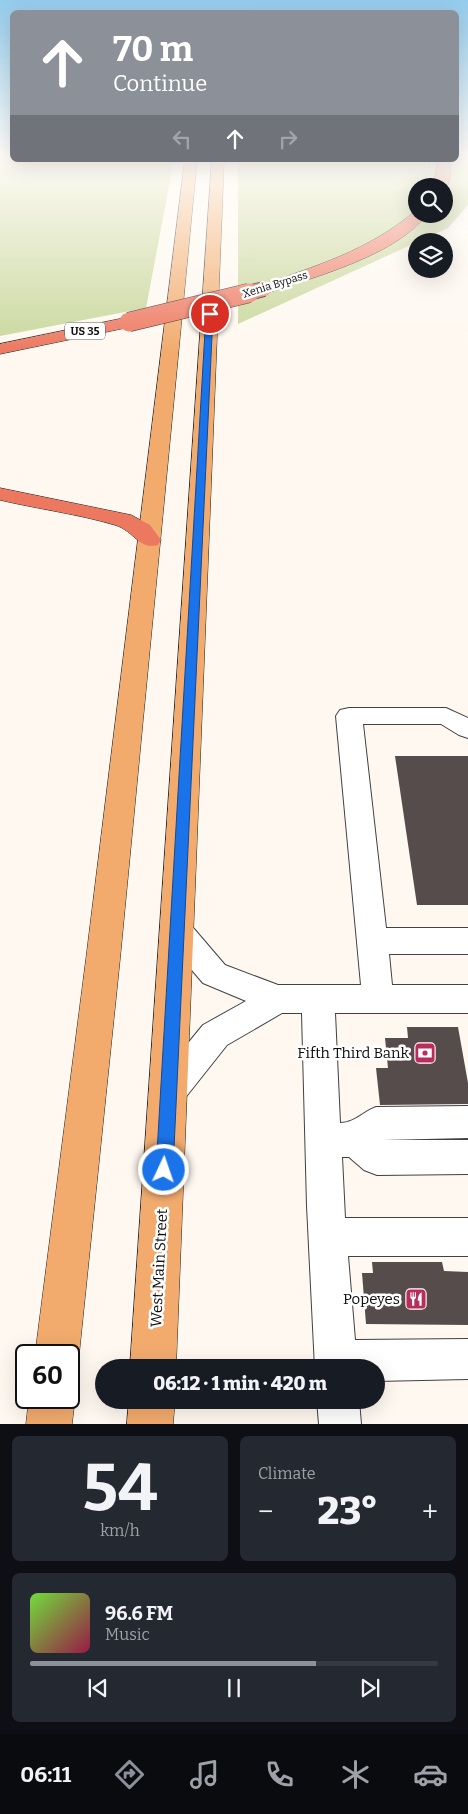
<!DOCTYPE html>
<meta charset="utf-8">
<style>
body{margin:0;font-family:Bitter,serif;background:#242831;color:#f1f3f6;height:100vh;display:flex;flex-direction:column;font-size:19px;white-space:nowrap}
*{box-sizing:border-box;margin:0}
p{font-size:16px;color:#9ea1a6}
.icon{flex:none;width:28px;height:28px;fill:none;stroke:currentColor;stroke-width:2;stroke-linecap:round;stroke-linejoin:round}
.map{position:relative;height:1424px;overflow:hidden}
.drawer{display:flex;flex-direction:column;gap:12px;padding:12px;background:#0d0f14;flex:1}
.drawer>*{flex:none}
.guide{position:absolute;left:10px;top:10px;width:449px;height:152px;border-radius:8px;box-shadow:0 5px 20px #0002;background:#8c9099;color:#fff;overflow:hidden}
.buttons{position:absolute;left:408px;top:178px;display:grid;gap:10px}
.buttons a{display:grid;place-items:center;width:45px;height:45px;border-radius:50%;background:#171b24;box-shadow:0 5px 20px #0002;font-size:25px}
.speed{position:absolute;left:15px;top:1344px;display:flex;gap:10px;font-size:25px;font-weight:700;text-align:center}
.speed>*{display:grid;place-content:center;width:65px;height:65px;border-radius:50%;background:#171b24;box-shadow:0 5px 20px #0002;line-height:1}
.speed .limit{border:2px solid #111;border-radius:8px;background:#fff;color:#111}
.pin{position:absolute;display:grid;place-items:center;width:42px;height:42px;color:#fff;margin:-21px;border:2px solid #fff;border-radius:50%;box-shadow:0 1px 5px #0007}
.me{position:absolute;width:55px;margin:-28px;rotate:3deg;stroke-linejoin:round;filter:drop-shadow(0 0 4px #0008)}
.turn{display:flex;align-items:center;gap:18px;height:105px;padding:0 20px;font-size:22px}
.turn .icon{width:65px;height:65px;stroke-width:2.5}
.turn b{display:block;font-size:35px;line-height:42px}
.lanes{display:flex;align-items:center;height:48px;padding:0 20px;background:#0003;justify-content:center;gap:25px;direction:ltr}
.lanes .off{opacity:.35}
.big{font-size:38px;font-weight:800;line-height:1.1}
.drawer .card{flex:1;display:flex;flex-direction:column;justify-content:center;gap:8px;min-width:0;padding:0 18px;border-radius:8px;background:#242831}
.drawer .dial{align-items:center;gap:0}
.dial b{font-size:65px;line-height:1}
.song{display:flex;align-items:center;gap:15px}
.cover{width:60px;height:60px;border-radius:8px;background:linear-gradient(135deg,hsl(100 70% 55%),hsl(340 70% 35%))}
.played{height:5px;border-radius:2px;background:linear-gradient(90deg,#8c9099 70%,#363941 70%)}
.keys{display:flex;justify-content:space-around;direction:ltr}
.heat{display:flex;justify-content:space-between;align-items:center;font-size:28px;direction:ltr}
.drawer .tiles{flex:1;display:grid;gap:12px;grid-template-columns:1fr 1fr}
.card:last-child{grid-column:span 2}
.trip{position:absolute;left:95px;top:1359px;width:290px;height:50px;border-radius:25px;background:#171b24;box-shadow:0 5px 20px #0002;font-weight:800;line-height:50px;text-align:center}
.dock{display:flex;height:80px;justify-content:space-around;align-items:center;background:#090b0e;color:#9ea1a6}
.dock .icon{width:35px;height:35px}
.dock .current{color:#8c9099}
.dock b{font-size:22px;color:#f1f3f6}
.map>svg:first-child{display:block}
</style>
<div class="map">
<svg width="468" height="1424" viewBox="0 0 468 1424">
<rect width="100%" height="100%" fill="#fef8f0"/>
<g fill="#c8d79b" fill-rule="evenodd">
<polygon points="0,154 12,154 12,160 174,160 146,308 0,336"/>
<path d="M456 154H468V205L448 228 238 324V160H456ZM416 186H444V214H416Z"/>
</g>
<g fill="#564c4b">
<polygon points="395,756 468,756 468,905 417,905"/>
<polygon points="407,1027 458,1027 468,1083 468,1104 380,1105 376,1068 388,1068 385,1038 408,1038"/>
<polygon points="372,1262 442,1262 444,1271 468,1272 468,1325 366,1324 362,1273 373,1273"/>
</g>
<g fill="none" stroke-linecap="round" stroke-linejoin="round">
<g stroke="#414141" stroke-width="2">
<g id="minor">
<path d="M349 708H446L468 718V738L459 735 441 724H363L386 928H468V954H389L392 985H468V1013H335L340 1123C354 1123 363 1112 376 1107L468 1106V1138L383 1140H468V1174L377 1175 364 1170 349 1157H342L345 1218H468V1256H348L355 1340 468 1339V1379L376 1381V1368H315L307 1206 302 1013H282L227 1045 181 1103 169 1108 157 1103 152 1092 157 1081 203 1025 246 1001 203 983 167 941 163 932 167 923 178 920 189 923 225 965 278 985H361L336 716 340 710Z"/>
<polygon points="317,1400 359,1400 361,1424 319,1424"/>
</g>
</g>
<g stroke="#1f1f1f" stroke-width="1">
<g id="major">
<polygon points="185,160 197,160 120,959 79,1355 73,1371 69,1373 69,1355 35,1355 86,959"/>
<polygon points="212,160 224,160 176,1368 130,1368"/>
<polygon points="69,1383 75,1398 72,1424 26,1424 29,1398 69,1398"/>
<polygon points="129,1400 175,1400 173,1424 127,1424"/>
</g>
</g>
<g stroke="#1f1f1f" stroke-width="1">
<g id="highway">
<path d="M438 160H450C450 170 452 183 444 189V186H434Z"/>
<path d="M415 211 416 214H427C399 254 315 277 270 292H258L256 289 258 286C314 267 370 250 415 211Z"/>
<polygon points="129,317 135,318 137,322 135,326 0,354 0,344"/>
<path d="M0 488 131 515 150 525 161 540 158 545C138 550 135 531 115 525 78 514 38 509 0 500Z"/>
</g>
</g>
<use href="#minor" fill="#fff" fill-rule="evenodd"/>
<use href="#major" fill="#f2ab6d" fill-rule="evenodd"/>
<use href="#highway" fill="#ed7860" fill-rule="evenodd"/>
<g stroke="#1f1f1f" stroke-width="16" stroke-linecap="butt">
<polyline id="highway-bridge-far1" points="244,294 264,289"/>
</g>
<g stroke="#1f1f1f" stroke-width="20" stroke-linecap="butt">
<polyline id="highway-bridge" points="129,322 249,293"/>
</g>
<use href="#highway-bridge-far1" stroke="#ed7860" stroke-width="14"/>
<use href="#highway-bridge" stroke="#ed7860" stroke-width="19"/>
</g>
<linearGradient id="sky" x2="0" y2="1"><stop stop-color="#94cbec"/><stop offset="0.44" stop-color="#fffcf8"/><stop offset="1" stop-color="#fffcf8" stop-opacity="0"/></linearGradient>
<rect width="468" height="353" fill="url(#sky)"/>
<polygon fill="#1a73e8" stroke="#114b97" points="210,312 213,314 173,1170 170,1176 164,1178 159,1176 156,1170 206,314"/>
<defs>
<g id="bank-square" transform="scale(1.125)"><rect x="-9" y="-9" width="18" height="18" rx="4" fill="#b82d5b" stroke="#fff"/><path d="M-6-4H6V4H-6ZM0-2.3a2.3 2.3 0 1 0 0 4.6a2.3 2.3 0 1 0 0-4.6Z" fill="#fff"/></g>
<g id="restaurant-square" transform="scale(1.125)"><rect x="-9" y="-9" width="18" height="18" rx="4" fill="#b82d5b" stroke="#fff"/><path d="M-5-6h1v4h1v-4h1v4h1v-4h1v5L-1.5 .5V6h-2V.5L-5-1ZM5-6V6H3V1.5H1.5Q1.5-4 5-6Z" fill="#fff"/></g>
</defs>
<g fill-rule="evenodd">
<use href="#bank-square" x="425" y="1053"/>
<use href="#restaurant-square" x="416" y="1299"/>
</g>
<g text-anchor="middle" stroke-width="5" stroke-linejoin="round" paint-order="stroke">
<g font-size="11" fill="#0e0e0e" stroke="#fff">
<text transform="translate(275 284) rotate(-17)" y="4">Xenia Bypass</text>
</g>
<rect fill="#fff" stroke="#565656" stroke-width="1" x="65" y="322.5" width="40" height="17" rx="4"/>
<g font-size="11" font-weight="bold" fill="#0e0e0e">
<text x="85" y="335">US 35</text>
</g>
<g font-size="15" fill="#0e0e0e" stroke="#fff" text-anchor="end">
<text x="409" y="1058">Fifth Third Bank</text>
<text x="400" y="1304">Popeyes</text>
</g>
<g font-size="15" fill="#0e0e0e" stroke="#fff">
<text transform="translate(159 1268) rotate(-87)" y="5">West Main Street</text>
</g>
</g>
</svg>
<div class="buttons">
<a><svg class="icon" aria-label="search" viewBox="0 0 24 24"><circle cx="10" cy="10" r="6"/><path d="M15 15l6 6"/></svg></a>
<a><svg class="icon" aria-label="layers" viewBox="0 0 24 24"><path d="M12 4l9 5-9 5-9-5zM3 14l9 5 9-5"/></svg></a>
</div>
<div class="speed"><div class="limit">60</div></div>
<div class="pin" style="left:210px;top:314px;background:#d93025"><svg class="icon" aria-label="arrive" viewBox="0 0 24 24"><path d="M6 21V4h12l-3 4 3 4H6"/></svg></div>
<svg class="me" style="left:164px;top:1170px" viewBox="-20 -20 40 40"><circle r="17" fill="#1a73e8" stroke="#fff" stroke-width="3"/><path d="M0-11L8 9 0 5-8 9z" fill="#fff"/></svg>
<div class="trip">06:12 · 1 min · 420 m</div>
<div class="guide">
<div class="turn"><svg class="icon" aria-label="ahead" viewBox="0 0 24 24"><path d="M12 20V5M6 11l6-6 6 6"/></svg><div><b>70 m</b>Continue</div></div>
<div class="lanes"><svg class="icon off" aria-label="left" viewBox="0 0 24 24"><path d="M17 20v-9H6M10 6l-5 5 5 5"/></svg><svg class="icon" aria-label="ahead" viewBox="0 0 24 24"><path d="M12 20V5M6 11l6-6 6 6"/></svg><svg class="icon off" aria-label="right" viewBox="0 0 24 24"><path d="M7 20v-9h11M14 6l5 5-5 5"/></svg></div>
</div>
</div>
<section class="drawer">
<div class="tiles">
<div class="card dial"><b>54</b><p>km/h</p></div>
<div class="card"><p>Climate</p>
<div class="heat"><a>−</a><b class="big">23°</b><a>+</a></div>
</div>
<div class="card">
<div class="song"><i class="cover"></i><div><b>96.6 FM</b><p>Music</p></div></div>
<div class="played"></div>
<div class="keys"><svg class="icon" aria-label="previous" viewBox="0 0 24 24"><path d="M18 5L8 12l10 7zM5 5v14"/></svg><svg class="icon" aria-label="pause" viewBox="0 0 24 24"><path d="M8 5v14M16 5v14"/></svg><svg class="icon" aria-label="next" viewBox="0 0 24 24"><path d="M6 5l10 7-10 7zM19 5v14"/></svg></div>
</div>
</div>
</section>
<nav class="dock">
<b>06:11</b>
<svg class="icon current" aria-label="directions" viewBox="0 0 24 24"><path d="M12 3l9 9-9 9-9-9zM9 14v-3h6M13 9l2 2-2 2"/></svg>
<svg class="icon" aria-label="music" viewBox="0 0 24 24"><path d="M9 18V5l10-2v13"/><circle cx="6" cy="18" r="3"/><circle cx="16" cy="16" r="3"/></svg>
<svg class="icon" aria-label="phone" viewBox="0 0 24 24"><path d="M5 4h4l2 5-3 2q2 4 5 5l2-3 5 2v4C11 20 4 13 5 4z"/></svg>
<svg class="icon" aria-label="climate" viewBox="0 0 24 24"><path d="M12 3v18M4 7l16 10M4 17L20 7"/></svg>
<svg class="icon" aria-label="car" viewBox="0 0 24 24"><path d="M5 17H2v-5l4-1 3-4h7l3 4 3 1v5h-3M9 17h6M6 11h13"/><circle cx="7" cy="17" r="2"/><circle cx="17" cy="17" r="2"/></svg>
</nav>
